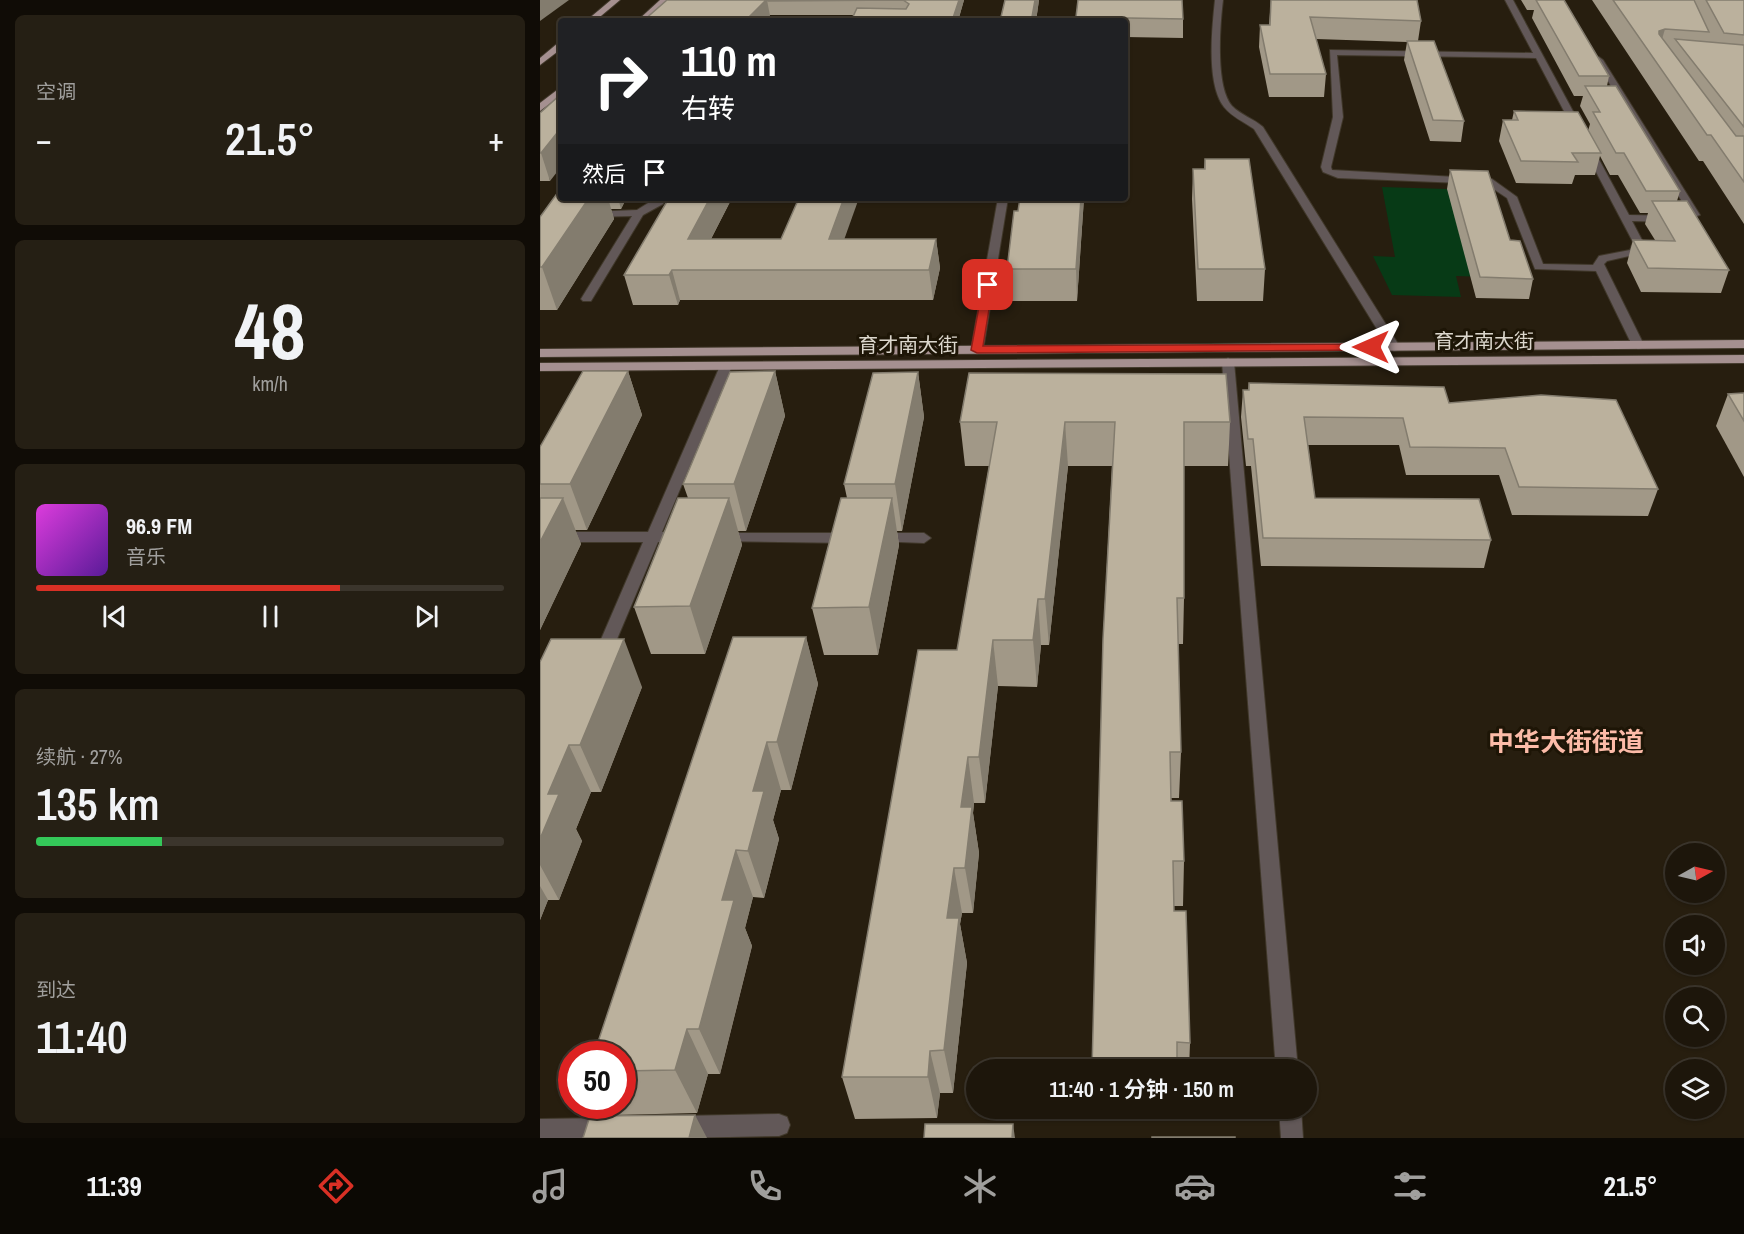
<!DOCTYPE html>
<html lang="zh">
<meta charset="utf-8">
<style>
body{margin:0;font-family:"Archivo Narrow","Noto Sans SC",sans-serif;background:#251f14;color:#f1f3f6;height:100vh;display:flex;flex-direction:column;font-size:22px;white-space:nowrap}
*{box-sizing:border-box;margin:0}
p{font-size:20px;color:#a09f9d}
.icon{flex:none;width:33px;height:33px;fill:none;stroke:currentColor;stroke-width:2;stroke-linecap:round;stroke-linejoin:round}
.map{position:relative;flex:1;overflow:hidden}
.sheet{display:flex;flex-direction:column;gap:15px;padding:15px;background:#100c06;width:540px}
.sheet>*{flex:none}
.guide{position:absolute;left:18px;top:18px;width:570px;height:183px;border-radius:6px;box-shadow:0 2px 4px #0004,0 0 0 2px #3b352c;background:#202124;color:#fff;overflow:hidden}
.needle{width:39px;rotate:82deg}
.controls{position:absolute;left:1125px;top:843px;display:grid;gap:12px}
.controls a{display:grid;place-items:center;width:60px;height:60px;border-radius:50%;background:#1d160b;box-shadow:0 2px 4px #0004,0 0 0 2px #3b352c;font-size:30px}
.speed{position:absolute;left:18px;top:1041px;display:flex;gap:12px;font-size:30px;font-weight:700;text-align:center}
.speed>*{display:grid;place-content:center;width:78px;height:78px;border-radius:50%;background:#1d160b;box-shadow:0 2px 4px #0004,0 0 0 2px #3b352c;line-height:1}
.speed .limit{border:9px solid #d22;background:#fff;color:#111}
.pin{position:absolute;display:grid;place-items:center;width:51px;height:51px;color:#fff;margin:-26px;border-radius:12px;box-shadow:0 3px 9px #0006}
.me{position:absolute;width:66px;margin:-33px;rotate:270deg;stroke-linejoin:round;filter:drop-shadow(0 0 4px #0008)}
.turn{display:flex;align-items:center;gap:21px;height:126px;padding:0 24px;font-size:27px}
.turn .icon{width:78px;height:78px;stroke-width:2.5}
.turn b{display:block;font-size:42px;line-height:51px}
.then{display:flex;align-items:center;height:57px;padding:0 24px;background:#0003;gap:12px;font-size:22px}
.big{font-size:45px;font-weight:600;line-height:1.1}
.sheet .card{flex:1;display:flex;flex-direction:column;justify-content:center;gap:9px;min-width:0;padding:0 21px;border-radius:9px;background:#251f14}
.sheet .dial{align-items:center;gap:0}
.dial b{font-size:78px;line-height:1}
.song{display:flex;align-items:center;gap:18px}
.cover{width:72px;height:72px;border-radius:9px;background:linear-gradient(135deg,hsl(300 70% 55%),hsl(270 70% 35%))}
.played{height:6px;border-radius:3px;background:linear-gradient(90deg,#d93025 65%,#3b352c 65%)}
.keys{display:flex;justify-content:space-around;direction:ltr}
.heat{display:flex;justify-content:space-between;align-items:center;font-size:33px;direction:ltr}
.charge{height:9px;border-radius:4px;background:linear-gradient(90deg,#34c759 27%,#3b352c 0)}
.trip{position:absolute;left:426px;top:1059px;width:351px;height:60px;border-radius:30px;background:#1d160b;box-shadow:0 2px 4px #0004,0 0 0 2px #3b352c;font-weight:600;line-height:60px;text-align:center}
.menu{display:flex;height:96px;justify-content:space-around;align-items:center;background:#0c0904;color:#a09f9d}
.menu .icon{width:42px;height:42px}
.menu .current{color:#d93025}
.menu b{font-size:27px;color:#f1f3f6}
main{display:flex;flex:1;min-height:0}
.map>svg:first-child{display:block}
</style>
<main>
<section class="sheet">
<div class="card"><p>空调</p>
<div class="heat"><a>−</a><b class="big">21.5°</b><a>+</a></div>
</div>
<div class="card dial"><b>48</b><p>km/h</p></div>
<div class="card">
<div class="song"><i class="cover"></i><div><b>96.9 FM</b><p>音乐</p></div></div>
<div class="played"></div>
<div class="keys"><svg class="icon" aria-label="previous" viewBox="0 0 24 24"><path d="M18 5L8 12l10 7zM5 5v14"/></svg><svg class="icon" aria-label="pause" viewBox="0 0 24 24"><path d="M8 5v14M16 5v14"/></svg><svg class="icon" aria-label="next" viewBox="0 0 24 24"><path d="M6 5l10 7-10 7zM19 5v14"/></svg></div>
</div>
<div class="card"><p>续航 · 27%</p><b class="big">135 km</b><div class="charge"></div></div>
<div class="card"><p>到达</p><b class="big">11:40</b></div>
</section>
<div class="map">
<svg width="1204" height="1138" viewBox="0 0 1204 1138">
<rect width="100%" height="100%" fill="#271e0f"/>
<polygon fill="#073a16" points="842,187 907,189 948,277 916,276 921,297 852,295 833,256 855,257"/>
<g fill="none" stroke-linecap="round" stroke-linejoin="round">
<g stroke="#40382a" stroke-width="2">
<g id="minor">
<path d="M675 0H683C680 25 675 86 692 106 701 115 714 119 723 127L860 347 858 350 854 351 848 347 714 129C704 122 692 117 684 107 666 84 672 28 675 0Z"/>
<path d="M965 0H973L1089 215 1138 216 1149 213 1055 60 1059 57 1063 60 1160 215 1138 222 1092 221 1103 242 1098 254 1067 261 1064 264 1104 345 1102 348 1098 349 1092 345 1056 271 995 269 967 198 946 184 798 178 783 172 781 167 793 117 790 50 993 53ZM797 55 996 58 1093 242 1090 250 1059 256 1053 265 1003 264 977 197 952 179 792 170 791 167 803 117Z"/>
<polygon points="332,17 336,19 335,21 208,20 212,18"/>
<polygon points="116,198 126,198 123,204 103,215 51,301 43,301 41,299 92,216 54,217 49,214 50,212 97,210"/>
<polygon points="458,198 468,198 443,350 437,354 431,350"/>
<polygon points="688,358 694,362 758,1070 736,1070 682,362"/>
<polygon points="186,362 192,366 122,532 141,532 148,537 141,542 118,542 69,658 67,662 55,662 53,658 103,542 0,542 0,532 108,532 180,366"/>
<polygon points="180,533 309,533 316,538 309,543 175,541 173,538"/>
<polygon points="339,533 384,533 391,538 384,543 334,541 332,538 334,535"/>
<polygon points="739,1108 761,1108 763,1138 741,1138"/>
<polygon points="239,1114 247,1117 250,1125 247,1133 239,1136 140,1138 132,1135 129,1127 132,1119 140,1116"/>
<polygon points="65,1118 73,1121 76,1129 70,1138 0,1138 0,1119"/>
</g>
</g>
<g stroke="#40382a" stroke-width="2">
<g id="major">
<polygon points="71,0 80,0 55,21 46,21"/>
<polygon points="120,0 129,0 106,21 97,21"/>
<polygon points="18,43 21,43 21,49 0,65 0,58"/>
<polygon points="21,87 21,95 0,111 0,103"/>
<polygon points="1204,340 1204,348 0,357 0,349"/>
<polygon points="1204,355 1204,363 0,371 0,363"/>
</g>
</g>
<use href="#minor" fill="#625858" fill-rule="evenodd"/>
<use href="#major" fill="#a59090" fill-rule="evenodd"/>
</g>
<g fill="#a19887">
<polygon points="127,0 424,0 418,21 314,15 230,15"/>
<polygon points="499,0 496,21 462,21 461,17"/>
<polygon points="731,0 881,21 878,41 924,121 921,142 890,141 864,60 867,42 776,39 786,74 784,97 729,97 719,47 720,25 729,25"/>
<polygon points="981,0 1024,0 1069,76 1067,86 1140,191 1137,201 1189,270 1181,293 1101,292 1087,263 1093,240 1115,240 1105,224 1108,213 1100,213 1078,175 1070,175 1060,156 1055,175 1035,175 1032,184 976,183 959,141 963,120 972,120 974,111 1048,131 1050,124 1040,106 1043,96 1034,96 992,18 994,10 987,10"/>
<polygon points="1052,0 1204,0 1204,224 1163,161 1159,161"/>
<polygon points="536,17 643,19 643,38 585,37 585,21 536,21"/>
<polygon points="0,113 10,181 0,181"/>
<polygon points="665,159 725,269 723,301 657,301 652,199 653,169 664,169"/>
<polygon points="910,170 970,240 993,279 989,299 936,298 907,189"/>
<polygon points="21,198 97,198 94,203 84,203 81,209 71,209 74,219 17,310 0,310 0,217"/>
<polygon points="129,198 192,198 171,239 396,239 400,268 393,300 140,300 138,305 93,305 84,275"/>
<polygon points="544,198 537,301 470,301 467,269 478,211"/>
<polygon points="88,371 102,415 47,530 35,530 41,544 0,630 0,447"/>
<polygon points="235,371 245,416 206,531 198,531 202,545 165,654 111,654 94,607 148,498 143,484"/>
<polygon points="378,372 384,417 362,531 357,531 359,545 338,655 284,655 272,608 307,498 304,484"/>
<polygon points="709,383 909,403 1118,489 1108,516 972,515 959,475 866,475 859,445 768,445 775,498 951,540 944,568 721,566 711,466 706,466 701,417 703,390 708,390"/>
<polygon points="1204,393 1204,477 1176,426 1188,394"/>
<polygon points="420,422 690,422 688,466 644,466 644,598 643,644 638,644 641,752 639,798 631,798 644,861 643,906 634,906 634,911 650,1043 649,1070 552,1070 563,639 572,466 528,466 509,645 501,645 497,687 458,686 445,803 434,803 433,813 439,853 433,913 422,913 420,924 427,963 413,1093 400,1093 397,1118 315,1119 302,1077 417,650 449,466 425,466"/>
<polygon points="266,637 278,684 251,790 241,790 233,820 239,839 224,898 213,897 205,928 212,946 180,1074 168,1074 157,1113 75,1115 69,1106 82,1106 82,1054"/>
<polygon points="0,662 102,687 61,792 51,792 36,829 42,841 19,900 8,900 0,920"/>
<rect x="555" y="1108" width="81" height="2"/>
</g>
<g fill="#837c6e">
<polygon points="0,0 29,0 0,21"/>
<polygon points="226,0 227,0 231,21 205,21"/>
<polygon points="419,0 424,0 418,21 412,21"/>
<polygon points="495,0 499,0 496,21 492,21"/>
<polygon points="1125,29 1118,53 1113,55 1119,31"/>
<polygon points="21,128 21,167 10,181 1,153"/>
<polygon points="49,198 68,198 74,219 17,310 2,267"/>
<polygon points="78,198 83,198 84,203 81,209"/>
<polygon points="170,198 192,198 156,268 148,239"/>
<polygon points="304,198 319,198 294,268 289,239"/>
<polygon points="541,198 544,198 537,301 536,269"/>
<polygon points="396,239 400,268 393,300 389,270"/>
<polygon points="132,270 140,300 138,305 129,275"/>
<polygon points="88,371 102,415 47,530 30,484"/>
<polygon points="235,371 245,416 206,531 194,484"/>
<polygon points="378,372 384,417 362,531 355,484"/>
<polygon points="525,422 528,466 509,645 505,599"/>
<polygon points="23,498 41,544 0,630 0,542"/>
<polygon points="189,498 202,545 165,654 150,606"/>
<polygon points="352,498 359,545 338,655 329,607"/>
<polygon points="498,599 501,645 497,687 493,640"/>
<polygon points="266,637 278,684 251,790 237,742"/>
<polygon points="84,639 102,687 61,792 40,745"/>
<polygon points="453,640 458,686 445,803 439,757"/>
<polygon points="227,742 241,790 233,820 239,839 224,898 208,851 213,791"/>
<polygon points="29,745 51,792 36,829 42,841 19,900 0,865 0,839 8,794"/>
<polygon points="428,757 434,803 433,813 439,853 433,913 425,868 421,807"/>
<polygon points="196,850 213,897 205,928 212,946 180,1074 159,1029 182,900"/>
<polygon points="414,868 422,913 420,924 427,963 413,1093 404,1050 407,918"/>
<polygon points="0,886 8,900 0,920"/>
<polygon points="147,1029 168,1074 157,1113 135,1070"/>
<polygon points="390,1051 400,1093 397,1118 388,1077"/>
<polygon points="155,1115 167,1138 149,1138"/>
<polygon points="473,1124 475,1138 472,1138"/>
</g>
<g fill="#bbb19d" stroke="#837c6e" stroke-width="1.5">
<polygon points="127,0 226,0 205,21 103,21"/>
<polygon points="227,0 419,0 412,21 311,21 317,8 366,9 369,4 363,0 228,1"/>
<polygon points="465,0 495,0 492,17 461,17"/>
<polygon points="538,0 642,0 643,19 536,17"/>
<polygon points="731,0 877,0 881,21 770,17 786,74 730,74 720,25 730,25"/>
<polygon points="996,0 1024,0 1069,76 1039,76"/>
<polygon points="1073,0 1154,0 1169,32 1125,29 1119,31 1119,34 1196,136 1204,136 1204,182 1171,135 1167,135"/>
<polygon points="1166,0 1204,0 1204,35 1184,33"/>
<polygon points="1135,39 1204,45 1204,127"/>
<polygon points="867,41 894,41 924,121 893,120"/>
<polygon points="1045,86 1076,86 1140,191 1106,191 1084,153 1076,153 1053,112 1060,112"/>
<polygon points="21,94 21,128 1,153 0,153 0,113"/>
<polygon points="974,111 1038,112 1061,153 1032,153 1038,162 981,161 963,120 978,120"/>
<polygon points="665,159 709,159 725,269 658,269 653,169 665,169"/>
<polygon points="910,170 948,171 970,240 980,241 993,279 940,277"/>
<polygon points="21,188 21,198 49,198 2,267 0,267 0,217"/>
<polygon points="129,198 170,198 148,239 241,239 259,198 304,198 289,239 396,239 389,270 132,270 129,275 84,275"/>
<polygon points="480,198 541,198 536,269 467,269 474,211 478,211"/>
<polygon points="1112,201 1147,201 1189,270 1108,268 1093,240 1135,241"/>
<polygon points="43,371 88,371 30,484 0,484 0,447"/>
<polygon points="235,371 194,484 143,484 190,372"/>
<polygon points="378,372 355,484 304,484 333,373"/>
<polygon points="429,373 686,374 690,422 644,422 644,598 637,598 641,752 630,752 631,801 642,801 644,861 633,861 634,911 646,911 650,1043 637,1042 637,1068 552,1069 563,639 575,422 525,422 505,599 498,599 493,640 453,640 439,757 428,757 421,807 432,807 425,868 414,868 407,918 419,918 404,1050 390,1051 388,1077 302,1077 378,650 417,650 457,422 420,422"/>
<polygon points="709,383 904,387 909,403 1001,395 1076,400 1118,489 979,487 965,448 870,447 863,418 764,417 775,498 939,499 951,540 723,538 713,439 708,439 703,390 709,390"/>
<polygon points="1204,393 1204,421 1188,394"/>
<polygon points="0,498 23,498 0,542"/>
<polygon points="138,498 189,498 150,606 94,607"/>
<polygon points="301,498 352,498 329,607 272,608"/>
<polygon points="193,637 266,637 237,742 227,742 213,791 224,791 208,851 196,850 182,900 194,900 159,1029 147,1029 135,1070 82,1071 82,1054 54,1054"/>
<polygon points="11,639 84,639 40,745 29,745 8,794 19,794 0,839 0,662"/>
<polygon points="155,1115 149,1138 43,1138 50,1116"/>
<polygon points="385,1124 473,1124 472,1138 384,1138"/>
<rect x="612" y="1137" width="83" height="1"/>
</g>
<polygon fill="#d93025" stroke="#8d1f18" stroke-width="1.5" points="448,282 453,285 443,346 831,344 837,347 831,350 437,353 431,350 443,285"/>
<g text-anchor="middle" stroke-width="6" stroke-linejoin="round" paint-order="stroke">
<g font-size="20" fill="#dcd7cd" stroke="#1d1506">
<text x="944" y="348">育才南大街</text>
<text x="368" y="352">育才南大街</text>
</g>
<g font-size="26" font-weight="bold" fill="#fcbba8" stroke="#1d1506">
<text x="1026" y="751">中华大街街道</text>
</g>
</g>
</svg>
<div class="controls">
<a><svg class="needle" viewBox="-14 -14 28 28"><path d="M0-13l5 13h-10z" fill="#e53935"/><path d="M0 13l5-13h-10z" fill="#a09f9d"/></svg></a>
<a><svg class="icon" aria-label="sound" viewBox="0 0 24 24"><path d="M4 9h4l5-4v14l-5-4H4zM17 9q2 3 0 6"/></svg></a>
<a><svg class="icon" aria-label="search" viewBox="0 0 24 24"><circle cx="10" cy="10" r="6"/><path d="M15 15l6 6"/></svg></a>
<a><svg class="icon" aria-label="layers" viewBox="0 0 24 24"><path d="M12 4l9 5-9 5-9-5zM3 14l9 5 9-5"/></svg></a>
</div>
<div class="speed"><div class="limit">50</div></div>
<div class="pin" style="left:448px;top:285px;background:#d93025"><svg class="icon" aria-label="arrive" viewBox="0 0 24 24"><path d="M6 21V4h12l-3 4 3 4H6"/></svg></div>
<svg class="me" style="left:831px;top:347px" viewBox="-20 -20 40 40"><path d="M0-17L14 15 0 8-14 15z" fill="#d93025" stroke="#fff" stroke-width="4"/></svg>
<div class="trip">11:40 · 1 分钟 · 150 m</div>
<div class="guide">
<div class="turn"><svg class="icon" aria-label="right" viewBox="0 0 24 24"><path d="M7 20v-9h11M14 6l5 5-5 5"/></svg><div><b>110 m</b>右转</div></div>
<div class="then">然后<svg class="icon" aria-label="arrive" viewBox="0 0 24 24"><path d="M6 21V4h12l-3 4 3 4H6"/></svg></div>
</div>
</div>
</main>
<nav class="menu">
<b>11:39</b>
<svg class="icon current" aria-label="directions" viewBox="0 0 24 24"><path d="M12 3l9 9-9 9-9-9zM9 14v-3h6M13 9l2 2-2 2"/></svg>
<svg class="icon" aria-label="music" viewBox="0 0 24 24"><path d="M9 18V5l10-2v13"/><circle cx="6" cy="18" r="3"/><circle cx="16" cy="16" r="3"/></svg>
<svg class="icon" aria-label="phone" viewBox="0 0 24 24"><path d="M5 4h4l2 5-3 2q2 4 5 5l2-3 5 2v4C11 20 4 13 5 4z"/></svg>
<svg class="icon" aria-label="climate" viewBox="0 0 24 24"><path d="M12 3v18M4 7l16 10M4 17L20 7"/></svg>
<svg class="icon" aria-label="car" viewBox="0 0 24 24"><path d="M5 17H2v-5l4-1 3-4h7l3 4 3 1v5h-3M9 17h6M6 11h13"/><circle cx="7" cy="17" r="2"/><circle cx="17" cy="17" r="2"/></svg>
<svg class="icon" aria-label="filters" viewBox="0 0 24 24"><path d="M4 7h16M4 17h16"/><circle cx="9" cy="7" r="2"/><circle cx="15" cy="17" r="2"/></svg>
<b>21.5°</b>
</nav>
